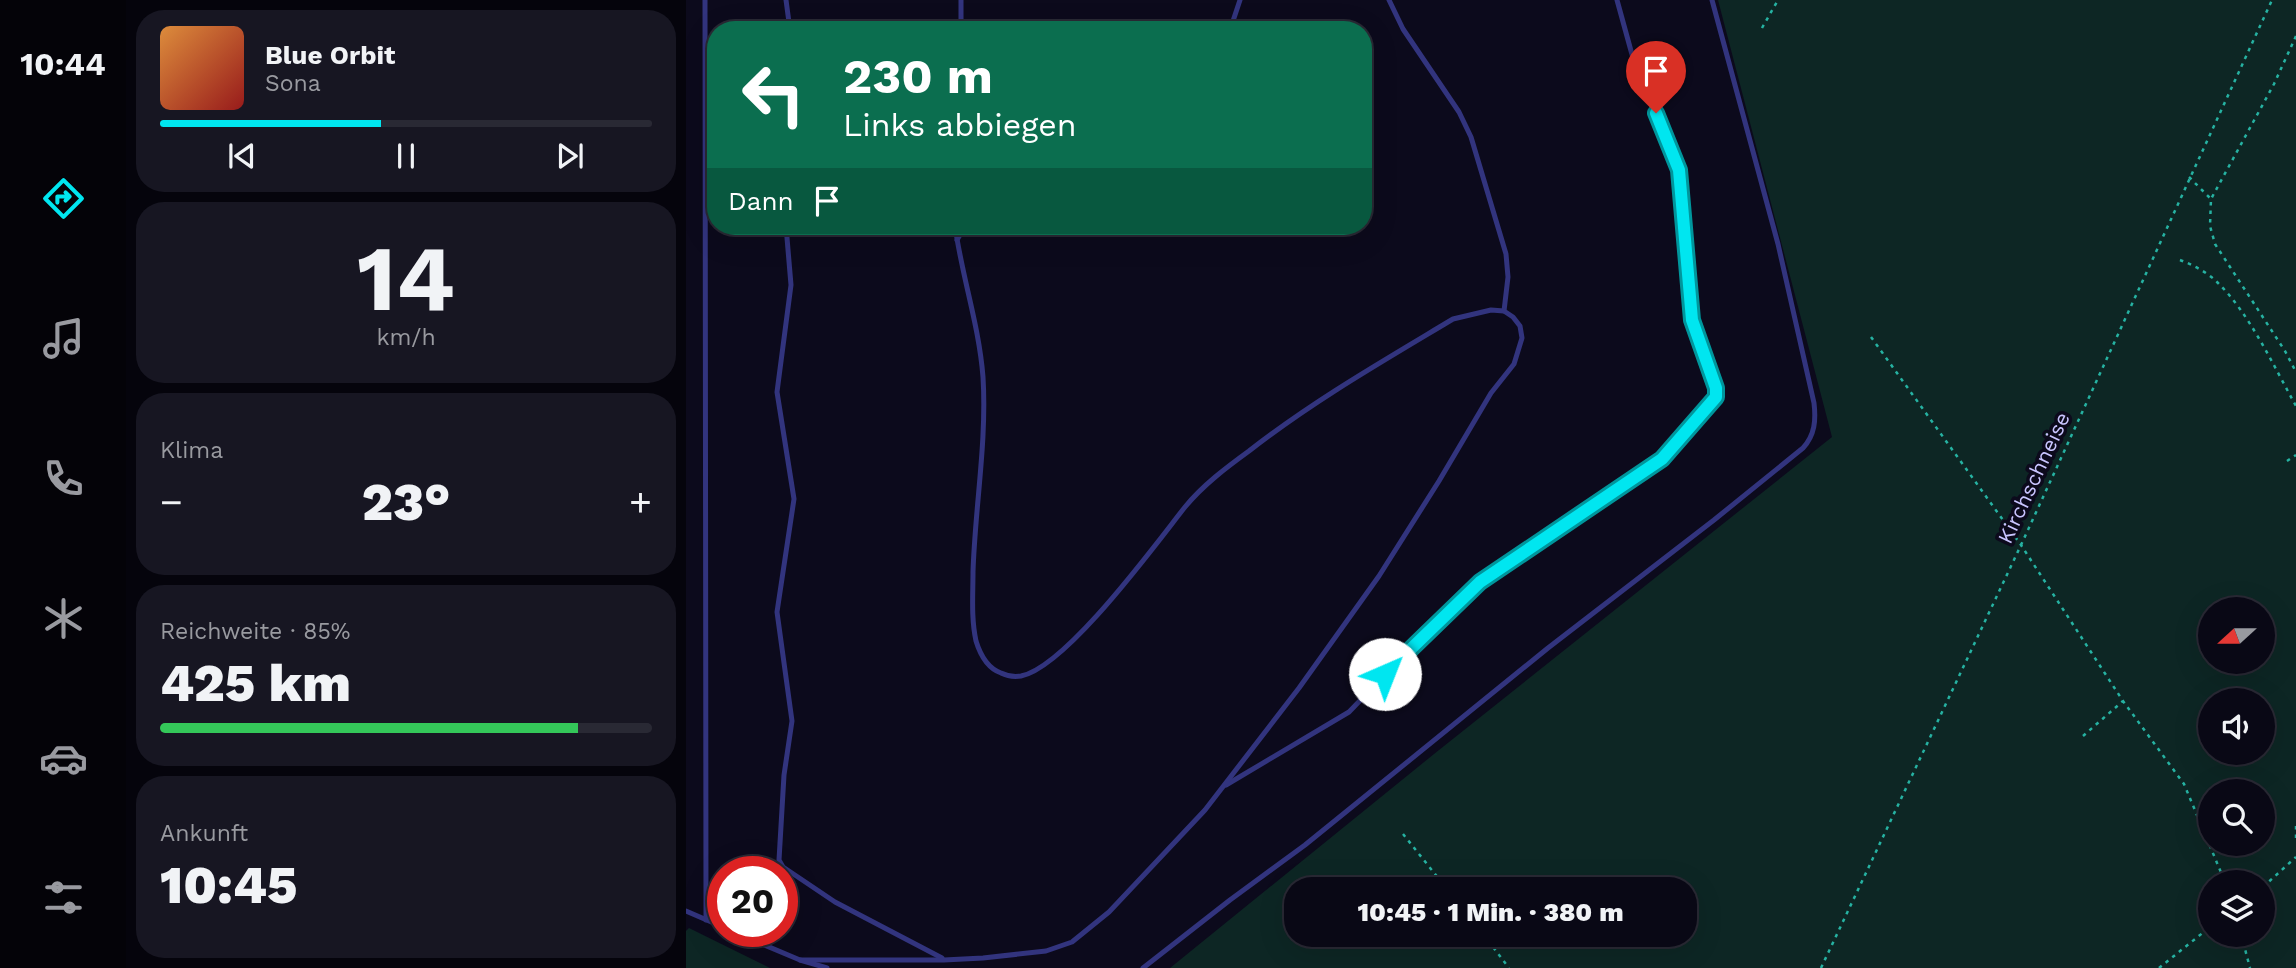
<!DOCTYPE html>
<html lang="de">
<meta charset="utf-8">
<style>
body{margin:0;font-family:"Work Sans",sans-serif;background:#171622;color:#f1f3f6;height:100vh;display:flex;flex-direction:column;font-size:26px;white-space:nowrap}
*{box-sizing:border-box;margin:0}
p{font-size:23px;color:#999aa0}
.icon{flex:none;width:38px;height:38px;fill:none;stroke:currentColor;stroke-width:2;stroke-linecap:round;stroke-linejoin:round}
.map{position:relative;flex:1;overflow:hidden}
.sheet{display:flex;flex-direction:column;gap:10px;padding:10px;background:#05040c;width:560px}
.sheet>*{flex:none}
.hud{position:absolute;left:21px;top:21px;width:665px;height:214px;border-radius:28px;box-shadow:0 7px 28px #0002,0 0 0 2px #292934;background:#0b6e4f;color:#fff;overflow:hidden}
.needle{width:46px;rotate:249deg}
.tools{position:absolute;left:1512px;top:597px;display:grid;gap:14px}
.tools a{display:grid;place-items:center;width:77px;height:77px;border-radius:50%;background:#090815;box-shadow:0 7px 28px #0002,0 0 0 2px #292934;font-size:35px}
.speed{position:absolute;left:21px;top:856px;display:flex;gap:14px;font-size:35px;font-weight:700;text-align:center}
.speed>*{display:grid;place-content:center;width:91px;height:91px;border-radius:50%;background:#090815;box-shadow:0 7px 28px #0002,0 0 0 2px #292934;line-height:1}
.speed .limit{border:10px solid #d22;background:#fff;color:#111}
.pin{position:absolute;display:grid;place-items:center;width:60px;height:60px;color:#fff;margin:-72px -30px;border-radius:50% 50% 50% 0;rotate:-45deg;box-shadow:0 0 7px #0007}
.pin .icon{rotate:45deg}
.me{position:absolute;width:77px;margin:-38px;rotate:44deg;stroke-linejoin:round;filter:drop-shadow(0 0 5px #0008)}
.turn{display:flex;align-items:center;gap:24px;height:147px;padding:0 21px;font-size:32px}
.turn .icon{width:91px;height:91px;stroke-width:2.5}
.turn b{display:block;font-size:49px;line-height:60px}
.then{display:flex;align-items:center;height:66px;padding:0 21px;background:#0003;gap:14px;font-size:26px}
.big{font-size:52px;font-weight:800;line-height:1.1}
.sheet .tile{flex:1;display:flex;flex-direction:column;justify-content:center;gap:10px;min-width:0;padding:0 24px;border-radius:28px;background:#171622}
.sheet .dial{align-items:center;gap:0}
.dial b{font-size:91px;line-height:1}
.song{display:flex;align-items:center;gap:21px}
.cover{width:84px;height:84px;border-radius:10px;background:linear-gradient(135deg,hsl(30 70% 55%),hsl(0 70% 35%))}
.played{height:7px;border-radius:4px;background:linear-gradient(90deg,#00e6f0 45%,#292934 45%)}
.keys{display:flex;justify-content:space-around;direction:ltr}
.heat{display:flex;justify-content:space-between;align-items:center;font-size:38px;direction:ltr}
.charge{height:10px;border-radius:5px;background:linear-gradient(90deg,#34c759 85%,#292934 0)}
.trip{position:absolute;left:598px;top:877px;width:413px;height:70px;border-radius:28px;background:#090815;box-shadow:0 7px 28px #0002,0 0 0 2px #292934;font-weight:800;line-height:70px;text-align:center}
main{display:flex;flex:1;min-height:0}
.tab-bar{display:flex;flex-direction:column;width:126px;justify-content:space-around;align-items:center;background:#040308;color:#999aa0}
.tab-bar .icon{width:49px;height:49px}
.tab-bar .current{color:#00e6f0}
.tab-bar b{font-size:32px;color:#f1f3f6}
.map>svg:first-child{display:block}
</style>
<main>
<nav class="tab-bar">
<b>10:44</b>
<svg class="icon current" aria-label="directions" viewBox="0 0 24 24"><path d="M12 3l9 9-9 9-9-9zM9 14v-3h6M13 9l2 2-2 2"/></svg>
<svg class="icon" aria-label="music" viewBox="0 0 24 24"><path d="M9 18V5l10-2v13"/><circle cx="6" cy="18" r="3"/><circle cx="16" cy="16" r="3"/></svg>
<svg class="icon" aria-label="phone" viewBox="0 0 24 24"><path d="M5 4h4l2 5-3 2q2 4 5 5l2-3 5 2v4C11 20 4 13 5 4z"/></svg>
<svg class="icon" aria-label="climate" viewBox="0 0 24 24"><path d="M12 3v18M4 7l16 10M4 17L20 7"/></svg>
<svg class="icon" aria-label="car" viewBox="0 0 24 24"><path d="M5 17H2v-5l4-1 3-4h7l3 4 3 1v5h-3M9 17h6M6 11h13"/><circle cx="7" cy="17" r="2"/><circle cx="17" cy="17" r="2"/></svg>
<svg class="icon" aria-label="filters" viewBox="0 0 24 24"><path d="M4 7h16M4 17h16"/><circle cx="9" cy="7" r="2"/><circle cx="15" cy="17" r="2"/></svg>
</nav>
<section class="sheet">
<div class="tile">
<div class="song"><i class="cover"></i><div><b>Blue Orbit</b><p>Sona</p></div></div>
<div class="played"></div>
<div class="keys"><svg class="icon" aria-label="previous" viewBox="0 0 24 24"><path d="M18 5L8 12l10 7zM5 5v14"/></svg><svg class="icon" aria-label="pause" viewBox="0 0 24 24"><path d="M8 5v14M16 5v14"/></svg><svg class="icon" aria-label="next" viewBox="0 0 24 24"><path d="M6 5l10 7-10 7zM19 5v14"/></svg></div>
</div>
<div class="tile dial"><b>14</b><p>km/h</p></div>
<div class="tile"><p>Klima</p>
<div class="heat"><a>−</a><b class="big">23°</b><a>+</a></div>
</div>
<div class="tile"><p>Reichweite · 85%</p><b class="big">425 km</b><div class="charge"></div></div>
<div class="tile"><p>Ankunft</p><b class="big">10:45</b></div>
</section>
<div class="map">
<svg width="1610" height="968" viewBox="0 0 1610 968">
<rect width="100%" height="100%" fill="#0c0a1c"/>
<g fill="#0d2624" fill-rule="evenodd">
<path d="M1032 0H1610V968H484L748 754 1146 437ZM1524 609H1577V662H1524ZM1524 700H1577V752H1524ZM1577 791V844H1524V791ZM1577 882V934H1524V882ZM999 889V934H611V889Z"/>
<polygon points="3,928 84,968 0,968 0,931"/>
</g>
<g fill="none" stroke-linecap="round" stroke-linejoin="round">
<g stroke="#26b2a2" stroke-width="2.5" stroke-dasharray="3.5 5" stroke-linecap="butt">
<polyline points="1076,28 1092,0"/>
<polyline points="1610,36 1588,84 1525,199 1524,226 1529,244 1599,351 1610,372"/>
<polyline points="1503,177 1525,199"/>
<path d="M1494 260C1507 265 1521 272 1531 282 1564 314 1587 365 1610 406"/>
<polyline points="1185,337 1335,545 1437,701 1498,784 1539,882"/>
<polyline points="1601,461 1610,455"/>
<polyline points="1397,736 1437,701"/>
<polyline points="1610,826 1610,839"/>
<polyline points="717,834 761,889"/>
<polyline points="1577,887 1610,857"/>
<polyline points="797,934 823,968"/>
<polyline points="1555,934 1564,968"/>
<polyline points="668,942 678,934"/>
<polyline points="1135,968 1335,545 1586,0"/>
<polyline points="1473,968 1524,927"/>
</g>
<g stroke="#32347e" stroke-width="5">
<polyline points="19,0 20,920"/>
<polyline points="100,0 104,30"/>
<polyline points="703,0 717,29 773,112 785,137 820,254 822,277 818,311"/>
<polyline points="275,30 275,0"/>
<polyline points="544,30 554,0"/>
<polyline points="100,226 105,285 91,392 108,499 91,612 106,721 98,775 93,860 97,867 149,902 256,958"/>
<polyline points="271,240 279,226"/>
<polyline points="540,785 663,712 715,658 794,582 976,459 1030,397 1030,388 1006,320 994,170 950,69 931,0"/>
<polyline points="0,911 37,927"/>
<polyline points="45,931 114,960 141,968"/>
<path d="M114 960H258L297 958 360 951 386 942 423 912 519 810 613 688 693 576 753 481 805 393 828 364 836 338 834 326 827 317 818 311 805 310 767 319C697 361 627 401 563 451 541 467 517 485 499 507 469 545 380 667 335 676 328 677 321 676 315 673 301 668 294 654 290 641 285 618 287 595 287 572 289 507 301 442 297 377 293 325 276 277 269 226"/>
<path d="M457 968 544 900 619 845 862 648 1028 520 1117 448C1129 435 1130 420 1128 403L1092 244 1026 0"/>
</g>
</g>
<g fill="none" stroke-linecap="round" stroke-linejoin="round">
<g stroke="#00969c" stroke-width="18">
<polyline id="route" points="699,674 794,582 976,459 1030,397 1030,388 1006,320 993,170 970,113"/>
</g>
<use href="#route" stroke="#00e6f0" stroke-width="12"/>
</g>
<g text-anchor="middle" stroke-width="7" stroke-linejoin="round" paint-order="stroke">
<g font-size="21" fill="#c9c5ff" stroke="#0c0a1c">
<text transform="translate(1348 478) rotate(-65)" y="7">Kirchschneise</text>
</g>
</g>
</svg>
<div class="tools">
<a><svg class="needle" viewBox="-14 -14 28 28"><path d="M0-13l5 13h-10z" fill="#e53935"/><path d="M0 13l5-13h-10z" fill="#999aa0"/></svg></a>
<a><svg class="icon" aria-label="sound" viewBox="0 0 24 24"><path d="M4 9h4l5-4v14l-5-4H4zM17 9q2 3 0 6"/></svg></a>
<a><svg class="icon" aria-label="search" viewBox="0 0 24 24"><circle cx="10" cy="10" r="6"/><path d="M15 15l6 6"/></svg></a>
<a><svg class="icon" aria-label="layers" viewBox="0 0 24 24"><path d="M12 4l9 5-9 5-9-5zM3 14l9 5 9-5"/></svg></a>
</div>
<div class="speed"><div class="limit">20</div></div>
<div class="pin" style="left:970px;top:113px;background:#d93025"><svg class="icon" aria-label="arrive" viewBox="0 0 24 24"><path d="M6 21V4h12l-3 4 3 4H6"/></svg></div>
<svg class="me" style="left:699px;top:674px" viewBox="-20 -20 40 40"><circle r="19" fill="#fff"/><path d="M0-13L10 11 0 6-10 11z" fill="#00e6f0"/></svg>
<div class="trip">10:45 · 1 Min. · 380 m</div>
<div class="hud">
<div class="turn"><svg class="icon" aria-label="left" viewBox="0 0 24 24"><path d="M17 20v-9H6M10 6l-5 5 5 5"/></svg><div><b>230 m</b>Links abbiegen</div></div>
<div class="then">Dann<svg class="icon" aria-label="arrive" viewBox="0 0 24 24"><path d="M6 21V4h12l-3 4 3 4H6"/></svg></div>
</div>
</div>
</main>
